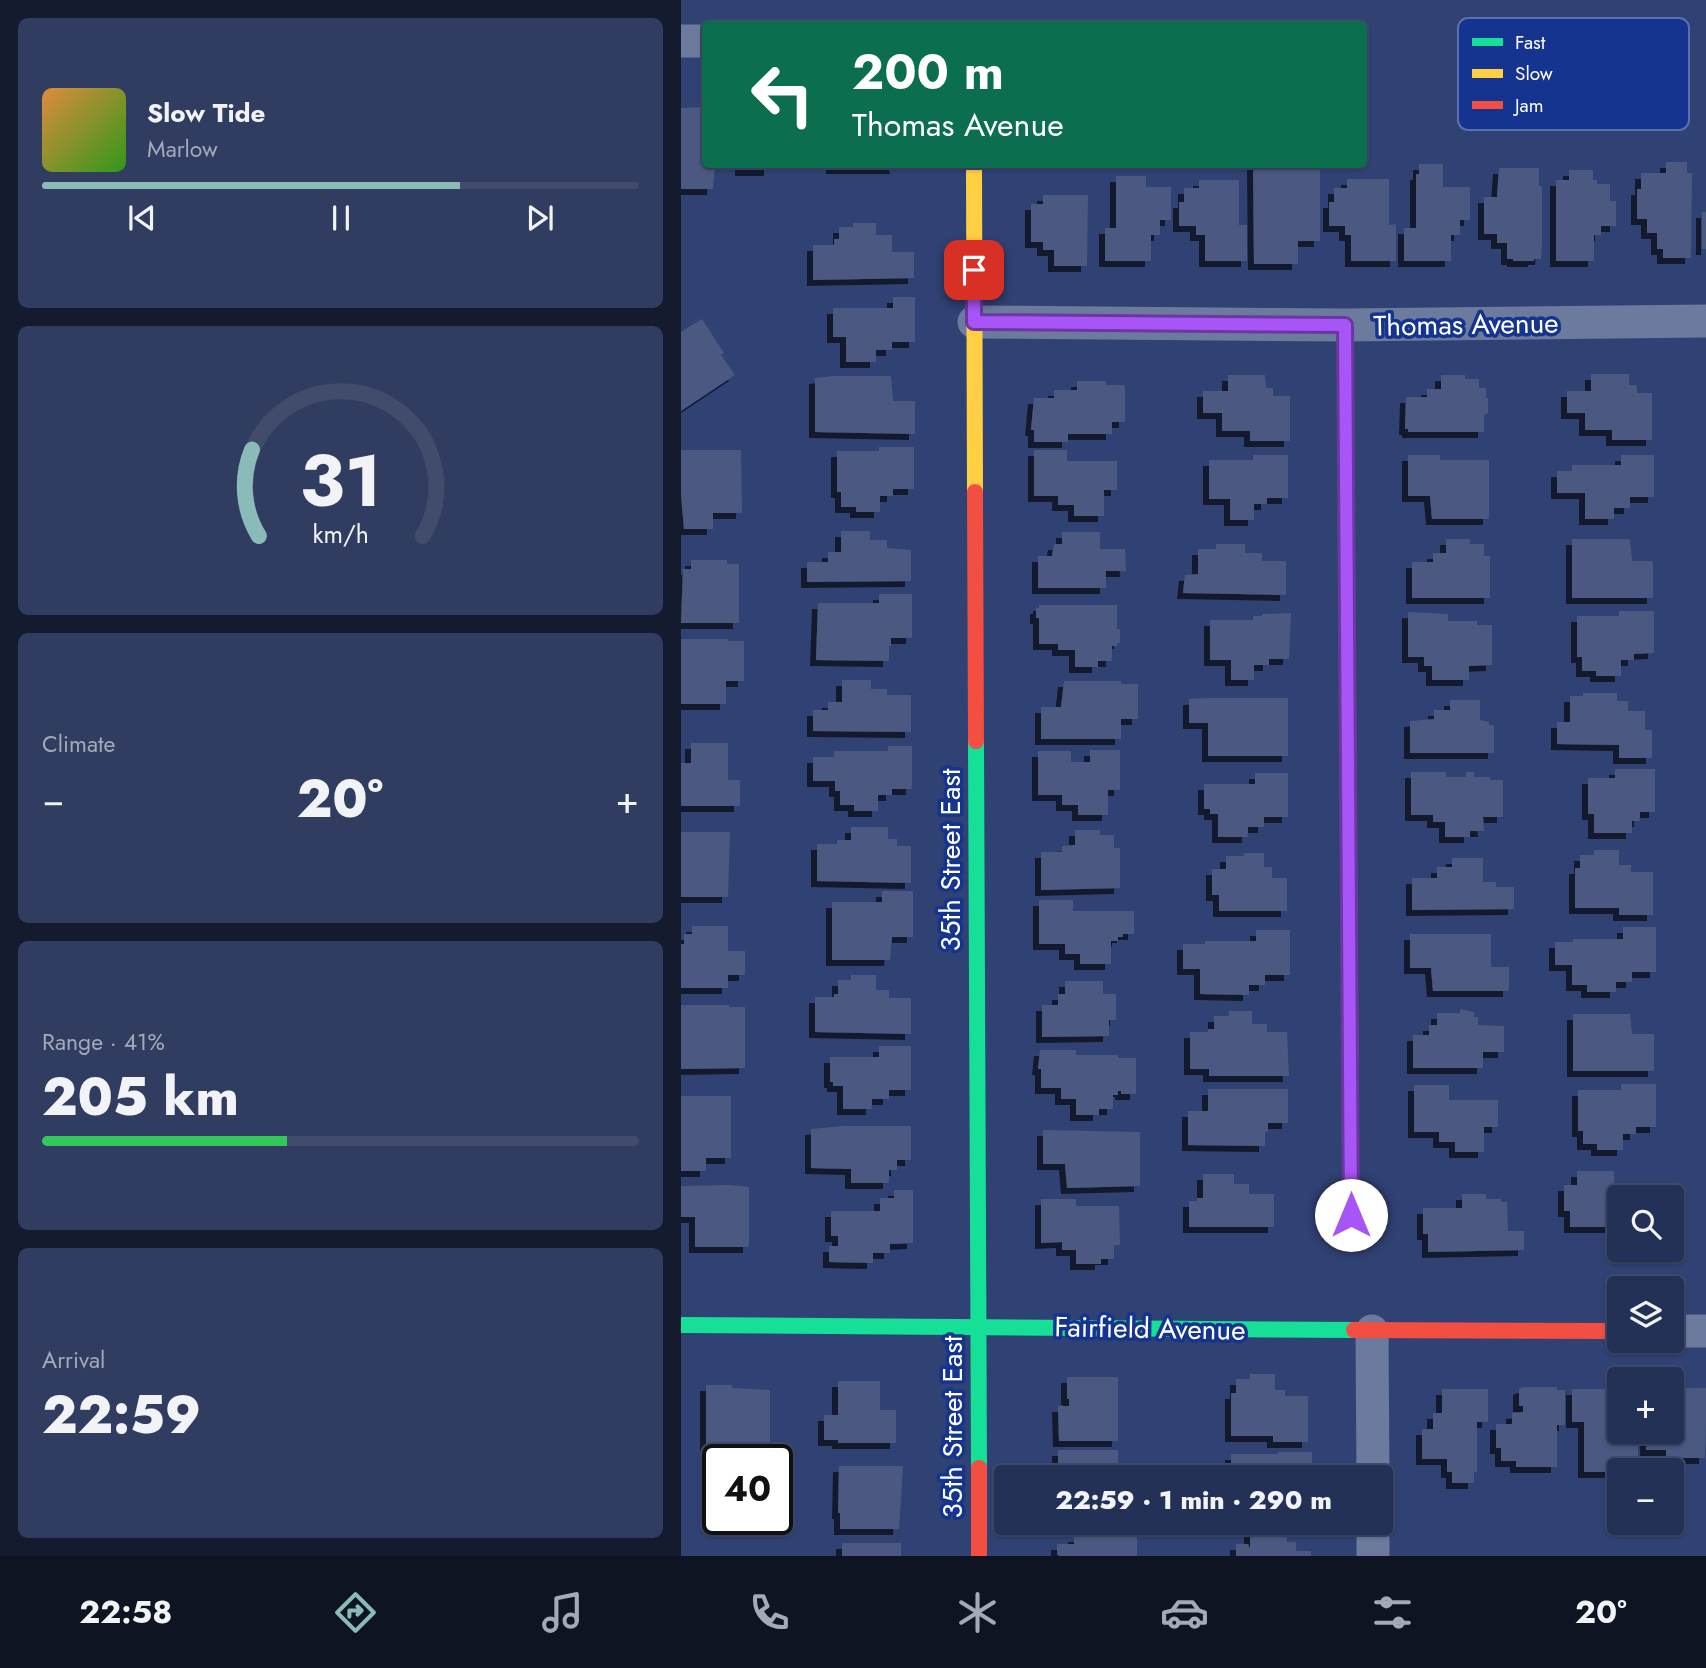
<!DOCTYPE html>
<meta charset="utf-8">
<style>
body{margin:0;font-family:Jost,sans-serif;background:#303d60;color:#f1f3f6;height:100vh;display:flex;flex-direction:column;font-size:26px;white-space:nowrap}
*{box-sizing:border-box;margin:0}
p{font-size:23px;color:#a3a9b9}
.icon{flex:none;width:38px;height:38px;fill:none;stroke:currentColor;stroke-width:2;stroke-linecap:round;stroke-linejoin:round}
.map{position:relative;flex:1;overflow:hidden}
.panel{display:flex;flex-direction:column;gap:18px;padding:18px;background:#141b2f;width:681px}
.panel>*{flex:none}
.guide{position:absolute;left:21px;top:21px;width:665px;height:147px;border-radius:7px;box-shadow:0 2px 5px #0004,0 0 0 2px #414c6c;background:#0b6e4f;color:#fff;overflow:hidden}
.tools{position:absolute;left:926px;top:1185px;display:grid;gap:14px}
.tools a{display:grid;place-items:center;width:77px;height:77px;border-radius:7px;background:#243156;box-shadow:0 2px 5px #0004,0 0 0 2px #414c6c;font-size:35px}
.speed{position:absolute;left:21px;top:1444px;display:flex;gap:14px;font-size:35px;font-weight:700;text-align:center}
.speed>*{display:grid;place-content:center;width:91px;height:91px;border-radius:50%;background:#243156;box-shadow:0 2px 5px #0004,0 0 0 2px #414c6c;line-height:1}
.speed .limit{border:4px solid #111;border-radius:10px;background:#fff;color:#111}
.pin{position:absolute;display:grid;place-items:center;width:60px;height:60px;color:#fff;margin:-30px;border-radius:14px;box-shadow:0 4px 10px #0006}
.me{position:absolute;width:77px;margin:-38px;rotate:0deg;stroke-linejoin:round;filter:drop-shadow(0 0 5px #0008)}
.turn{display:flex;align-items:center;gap:24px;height:147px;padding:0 35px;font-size:32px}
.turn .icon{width:91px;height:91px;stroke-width:2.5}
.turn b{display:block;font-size:49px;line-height:60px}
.big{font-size:52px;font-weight:800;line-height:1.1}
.panel .widget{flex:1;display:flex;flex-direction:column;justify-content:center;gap:10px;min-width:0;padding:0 24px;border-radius:10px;background:#303d60}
.panel .dial{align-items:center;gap:0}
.dial svg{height:182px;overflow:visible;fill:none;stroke:#414c6c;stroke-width:7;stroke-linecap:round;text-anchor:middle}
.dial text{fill:#f1f3f6;stroke:none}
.song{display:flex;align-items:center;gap:21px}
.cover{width:84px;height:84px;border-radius:10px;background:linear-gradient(135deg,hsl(30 70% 55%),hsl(110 70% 35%))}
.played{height:7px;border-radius:4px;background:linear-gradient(90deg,#8bbbb9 70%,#414c6c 70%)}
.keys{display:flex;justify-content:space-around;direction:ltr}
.heat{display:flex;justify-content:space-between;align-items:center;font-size:38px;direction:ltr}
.charge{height:10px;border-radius:5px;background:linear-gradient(90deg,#34c759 41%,#414c6c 0)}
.trip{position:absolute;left:313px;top:1465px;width:399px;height:70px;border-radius:7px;background:#243156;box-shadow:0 2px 5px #0004,0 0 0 2px #414c6c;font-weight:800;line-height:70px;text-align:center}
.dock{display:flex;height:112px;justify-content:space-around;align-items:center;background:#0e1422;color:#a3a9b9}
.dock .icon{width:49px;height:49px}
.dock .selected{color:#8bbbb9}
.dock b{font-size:32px;color:#f1f3f6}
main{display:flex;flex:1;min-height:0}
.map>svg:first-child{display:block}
</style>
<main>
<section class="panel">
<div class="widget">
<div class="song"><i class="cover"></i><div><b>Slow Tide</b><p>Marlow</p></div></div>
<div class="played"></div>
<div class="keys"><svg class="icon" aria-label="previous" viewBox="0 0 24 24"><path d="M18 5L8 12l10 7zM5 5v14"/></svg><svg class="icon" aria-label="pause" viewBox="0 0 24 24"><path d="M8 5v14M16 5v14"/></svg><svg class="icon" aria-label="next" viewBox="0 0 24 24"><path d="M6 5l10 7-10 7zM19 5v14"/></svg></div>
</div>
<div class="widget dial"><svg viewBox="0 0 100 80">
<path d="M14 69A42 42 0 1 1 86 69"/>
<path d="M14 69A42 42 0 0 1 11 31" stroke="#8bbbb9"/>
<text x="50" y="56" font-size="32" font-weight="700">31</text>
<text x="50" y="72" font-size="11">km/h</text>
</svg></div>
<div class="widget"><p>Climate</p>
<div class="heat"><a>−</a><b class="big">20°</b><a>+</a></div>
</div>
<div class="widget"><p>Range · 41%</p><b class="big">205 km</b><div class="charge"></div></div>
<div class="widget"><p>Arrival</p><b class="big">22:59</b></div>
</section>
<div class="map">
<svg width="1026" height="1556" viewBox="0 0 1026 1556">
<defs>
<filter id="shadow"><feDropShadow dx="-6" dy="6" stdDeviation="0" flood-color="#0009"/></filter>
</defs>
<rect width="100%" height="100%" fill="#304173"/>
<g fill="#4b5981" filter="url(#shadow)">
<polygon points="24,107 24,164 34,164 32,189 0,189 0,108"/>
<polygon points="985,162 1006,162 1006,173 1011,173 1010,258 982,258 982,249 976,249 976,233 966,233 966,219 956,219 956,189 960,189 960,173 985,173"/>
<rect x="60" y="164" width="29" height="6"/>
<polygon points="151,164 214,164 215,168 151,168"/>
<polygon points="572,164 639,164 639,241 617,241 617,264 573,264"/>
<polygon points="738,164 762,164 762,187 789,187 789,220 779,220 779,235 770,235 770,261 723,261 723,228 735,228 735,174 738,174"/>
<polygon points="818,168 858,168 858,186 861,186 861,243 860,259 853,259 853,261 832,261 832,259 826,259 826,243 816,243 816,234 803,234 803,197 816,197"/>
<polygon points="888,170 912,170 912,180 916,180 916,184 929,184 929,201 935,201 935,226 920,226 920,235 913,235 913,261 875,261 875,180 888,180"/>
<polygon points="435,176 465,176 465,187 490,187 490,220 479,220 479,235 470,235 470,261 424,261 424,228 435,228"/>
<polygon points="666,179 708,179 708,225 715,224 715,261 670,261 670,235 664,235 664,226 648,226 648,202 653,202 653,188 666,188"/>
<polygon points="518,180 558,180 558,225 566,225 566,261 524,261 524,235 515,235 515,226 498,226 498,202 503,202 503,188 518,188"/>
<polygon points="362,195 407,195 406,266 373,266 373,250 362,250 362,242 350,242 350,204 362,204"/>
<rect x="1021" y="212" width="5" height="37"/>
<polygon points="172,223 195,223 195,235 211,235 211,252 233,252 233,278 132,280 132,245 153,245 153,239 158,239 158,227 172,227"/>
<polygon points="212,297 234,297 234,342 211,342 211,350 195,350 195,362 165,362 165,337 152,337 152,308 212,308"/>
<polygon points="21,319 43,353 40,355 54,375 0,411 0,332"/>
<polygon points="910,374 948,374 948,385 956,385 956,393 971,393 971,440 931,440 931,430 904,430 904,413 886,413 886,391 910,391"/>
<polygon points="547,375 584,375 585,388 592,388 592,396 609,396 609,441 569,441 569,431 541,431 541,413 522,413 522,391 547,391"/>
<polygon points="760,375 784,375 784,379 798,379 798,388 805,388 805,398 807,398 807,413 803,415 803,432 727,432 727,429 724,429 725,397 746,397 746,389 760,389"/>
<polygon points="152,376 210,376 212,401 234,401 234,434 134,432 134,378"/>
<polygon points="396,381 425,381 425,385 444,385 444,422 431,422 431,434 387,434 387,442 353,442 353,430 350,430 353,398 373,398 373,390 396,390"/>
<polygon points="198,447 233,447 233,489 212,489 212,496 199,496 199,512 175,512 175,507 160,507 160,492 156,492 156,451 198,451"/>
<polygon points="0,450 60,450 61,513 32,513 32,529 3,529 0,494"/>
<polygon points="353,450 386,450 386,461 436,461 436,490 423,490 423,516 393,516 393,505 377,505 377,496 353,496"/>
<polygon points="572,455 607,455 607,498 586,498 586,504 573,504 573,520 549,520 549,499 528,499 528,460 572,460"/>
<polygon points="727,455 759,455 759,460 808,460 808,519 751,519 749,496 727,496"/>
<polygon points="940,455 973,455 973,497 949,497 949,508 933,508 933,519 904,519 904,493 876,493 876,471 891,471 891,465 940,465"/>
<polygon points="160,531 189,531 189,540 206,540 206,548 230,550 230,581 126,582 126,562 147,562 147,552 160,552"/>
<polygon points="381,532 419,532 419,549 444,549 445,571 425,571 425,588 357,588 357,556 371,556 373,544 381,544"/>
<polygon points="765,539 789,539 789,544 803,544 803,556 809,556 809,598 731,598 731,562 752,562 752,553 765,553"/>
<polygon points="891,539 949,539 951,561 972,561 972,598 891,598"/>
<polygon points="535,544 564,544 564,553 581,553 581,561 605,561 605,595 502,593 504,575 517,574 517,549 535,549"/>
<polygon points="10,560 46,560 46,564 58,564 58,623 0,623 2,569 10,569"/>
<polygon points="198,594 231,594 231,638 210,638 210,646 208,646 208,661 135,660 137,603 198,603"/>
<polygon points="358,605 436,605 436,629 439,629 439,643 436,643 436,646 431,646 431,661 417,661 417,667 394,667 394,650 377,650 377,644 358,644 358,618 355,618 355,608 358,608"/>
<polygon points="938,611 973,611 973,653 953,654 953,660 940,660 940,676 915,676 915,671 901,671 901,657 896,657 896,616 938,616"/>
<polygon points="727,612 767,614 767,621 796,621 796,625 811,625 811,665 788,666 788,680 751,680 751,666 743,666 743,657 727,657"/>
<polygon points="610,613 608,659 588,659 588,665 573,665 573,680 550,680 550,660 529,660 529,620 572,620 572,616 581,616 581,614"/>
<polygon points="0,639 47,639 47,641 63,641 63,681 45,681 45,704 0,704"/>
<polygon points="161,680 190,680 190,689 206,689 206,695 230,695 230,732 132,731 132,710 147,710 147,702 161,702"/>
<polygon points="383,681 440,681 440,684 457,684 457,719 440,719 440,739 360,739 360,707 380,707"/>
<polygon points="902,693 936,693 936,701 947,701 947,711 964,711 964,730 971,730 971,758 938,758 938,745 876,744 876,722 889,722 889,696 902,696"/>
<polygon points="527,698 607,698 607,756 527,756 527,723 508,723 508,699"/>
<polygon points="769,700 799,700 799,720 808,722 808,725 813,725 813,753 729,753 729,721 753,719 753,710 769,710"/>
<polygon points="10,743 47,743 47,780 59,780 59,806 0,806 0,763 10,763"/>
<polygon points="207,746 231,746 231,789 211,789 211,795 197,795 197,811 173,811 173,805 159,805 159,791 154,791 154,781 132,781 132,757 153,757 153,751 207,751"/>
<polygon points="409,750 439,750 439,790 427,790 427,815 397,815 397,805 381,805 381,795 357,795 357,751 390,751 390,762 409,762"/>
<polygon points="934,769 974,769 974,812 959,812 959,821 951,821 951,833 913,833 913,814 907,814 907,778 934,778"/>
<polygon points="730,772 765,772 765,777 785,777 785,772 793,772 793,777 809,777 809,780 822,780 822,817 802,817 803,831 789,831 789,837 764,837 764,822 752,822 752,815 730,815"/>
<polygon points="574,773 607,773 607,817 583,817 583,827 567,827 567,837 537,837 537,814 529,814 529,809 523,809 523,784 574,784"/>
<polygon points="170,827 207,827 207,839 216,839 216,846 230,846 230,883 136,881 136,844 156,844 156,840 170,840"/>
<polygon points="394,830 419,830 419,835 433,835 433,848 439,848 439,888 360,890 360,852 381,852 381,846 394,845"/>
<polygon points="0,832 49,832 47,897 0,897"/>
<polygon points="913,850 938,850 938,865 950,865 950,872 972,872 972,915 938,915 938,908 894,908 894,868 899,868 899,855 913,855"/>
<polygon points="563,853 583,853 583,867 591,867 591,878 606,878 606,911 538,911 538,895 531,895 531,869 545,869 545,856 563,856"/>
<polygon points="771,858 802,858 802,882 815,882 815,887 833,887 833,909 731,910 731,878 756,878 756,867 771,867"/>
<polygon points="201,891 232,891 232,937 211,937 209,960 151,960 151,902 201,902"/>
<polygon points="358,900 392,900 392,911 453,911 453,934 442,934 442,937 437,937 437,941 430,941 430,964 399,964 399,954 384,954 384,944 358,944"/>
<polygon points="11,926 47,926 47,951 64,951 64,975 47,975 47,988 0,988 0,944 3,944 3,934 11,934"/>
<polygon points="942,927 975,927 975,972 951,972 951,982 935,982 935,992 906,992 906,985 891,985 891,965 874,965 874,942 892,942 892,939 942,939"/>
<polygon points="575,930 609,930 609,975 584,975 584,985 568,985 568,995 519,994 519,969 502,969 502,944 524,944 524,941 575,941"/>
<polygon points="729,934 810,934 810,967 828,967 828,991 752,991 750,968 729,968"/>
<polygon points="170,975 195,975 195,990 208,990 208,998 230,998 230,1034 134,1032 134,997 153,997 153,994 157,994 157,980 170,980"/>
<polygon points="384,981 422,981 422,994 435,994 435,1020 428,1020 428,1036 361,1037 361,1005 377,1005 377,994 384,994"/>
<polygon points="0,1005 48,1005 48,1007 64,1007 64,1068 0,1069"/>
<polygon points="779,1009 793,1012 793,1017 797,1017 797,1025 823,1026 823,1052 802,1052 802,1068 732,1068 732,1035 748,1035 748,1025 756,1025 756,1013 779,1013"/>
<polygon points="548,1011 571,1011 571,1024 586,1024 586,1032 606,1032 608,1076 528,1076 528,1069 509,1069 509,1032 527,1032 527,1029 533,1029 533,1016 548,1016"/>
<polygon points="892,1014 949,1014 951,1034 973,1034 973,1071 892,1071"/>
<polygon points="198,1046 230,1046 230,1090 208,1090 208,1099 191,1099 191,1109 162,1109 162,1086 152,1086 152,1082 149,1082 149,1057 198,1057"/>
<polygon points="359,1050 395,1050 395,1055 437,1055 437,1058 455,1058 455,1094 440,1094 440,1091 437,1091 437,1095 432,1095 432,1109 418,1109 418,1115 395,1115 395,1099 380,1099 380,1088 360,1088 360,1069 357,1069"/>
<polygon points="940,1084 975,1084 975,1127 955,1127 955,1134 942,1134 942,1150 916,1150 916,1144 902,1144 902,1131 897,1131 897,1090 940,1090"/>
<polygon points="733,1085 768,1085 768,1100 817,1100 817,1127 803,1127 803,1152 774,1152 774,1142 758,1142 758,1132 733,1132"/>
<polygon points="527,1089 607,1089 607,1123 587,1123 587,1132 584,1132 584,1146 507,1145 507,1111 527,1111"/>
<polygon points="0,1096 50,1096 50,1158 25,1158 25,1171 0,1171"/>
<polygon points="163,1126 230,1126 230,1160 216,1160 216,1170 208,1170 208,1183 170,1183 170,1169 130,1168 130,1129"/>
<polygon points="362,1130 459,1132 459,1186 386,1188 384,1164 362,1164"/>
<polygon points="896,1171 933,1171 933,1184 941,1184 941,1194 958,1194 958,1197 938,1197 938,1227 889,1227 889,1211 883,1211 883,1185 896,1185"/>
<polygon points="522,1174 553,1174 553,1184 568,1184 568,1194 593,1194 593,1227 508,1227 508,1201 516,1201 516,1198 522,1198"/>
<polygon points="49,1185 68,1187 68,1247 14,1247 14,1217 0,1217 0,1186"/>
<polygon points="213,1190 232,1190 232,1243 209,1244 209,1253 192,1253 192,1263 148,1262 148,1246 157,1246 157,1236 150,1236 150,1211 199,1211 199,1198 213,1198"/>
<polygon points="781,1194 805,1194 805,1199 820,1199 820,1202 826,1202 827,1231 843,1231 843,1250 747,1252 747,1234 742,1234 742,1208 781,1208"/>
<polygon points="360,1199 395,1199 395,1206 438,1206 439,1245 433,1245 433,1259 420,1259 420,1264 395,1264 395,1250 381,1250 381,1242 360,1243"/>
<polygon points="569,1374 594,1374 594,1390 604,1390 604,1396 627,1396 627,1442 592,1442 592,1436 550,1436 550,1393 555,1393 555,1379 569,1379"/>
<polygon points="386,1377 437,1377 437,1441 378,1441 377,1406 388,1406 388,1399 386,1399"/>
<polygon points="157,1381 199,1381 199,1410 215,1410 215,1443 157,1443 157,1440 143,1440 143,1415 157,1415"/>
<polygon points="25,1385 51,1385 51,1388 89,1390 89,1449 73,1449 73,1452 25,1449"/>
<polygon points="842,1387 876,1387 876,1390 884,1390 884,1425 876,1425 876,1467 835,1467 835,1461 820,1461 820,1448 815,1448 815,1424 831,1424 831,1413 842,1412 842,1406 838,1406 838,1389"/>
<polygon points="990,1388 1026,1388 1024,1458 985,1458 985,1450 965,1450 965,1432 990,1432"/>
<polygon points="761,1389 807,1389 807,1422 796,1422 796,1472 793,1472 793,1483 771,1483 771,1472 766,1472 766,1459 741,1459 741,1429 752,1429 752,1413 761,1413"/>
<polygon points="891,1389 936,1389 938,1432 957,1432 957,1459 933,1459 933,1472 903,1472 903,1422 891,1422"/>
<polygon points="377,1450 437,1450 437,1477 374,1477 374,1470 377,1470"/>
<polygon points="597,1452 631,1452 631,1477 550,1477 550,1454 597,1454"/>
<polygon points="158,1466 222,1466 218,1529 159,1529 159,1513 157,1513"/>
<polygon points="436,1526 456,1526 456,1556 378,1556 376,1554 376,1544 393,1544 393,1536 400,1536 400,1527"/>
<polygon points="569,1529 606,1529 606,1542 615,1542 615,1551 630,1551 630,1556 555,1556 555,1544 567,1544 569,1549"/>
<rect x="161" y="1543" width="59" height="13"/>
</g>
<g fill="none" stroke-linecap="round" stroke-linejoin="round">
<g stroke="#6c7a9e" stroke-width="33">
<polyline points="0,41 24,41"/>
<polyline points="293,322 664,325 1026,321"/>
<polyline points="691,1331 692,1477"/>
<polyline points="990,1331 1026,1331"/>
<polyline points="692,1522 692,1556"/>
</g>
<g stroke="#16e098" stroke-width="16">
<polyline points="664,325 669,1000"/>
<polyline points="295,741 298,1468"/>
<polyline points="0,1325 673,1330"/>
</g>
<g stroke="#ffcf43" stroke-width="16">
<polyline points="293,164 294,492"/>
<polyline points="669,1000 670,1215"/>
</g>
<g stroke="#f24e42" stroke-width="16">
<polyline points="294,492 295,741"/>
<polyline points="673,1330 938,1331"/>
<polyline points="298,1468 298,1556"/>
</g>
</g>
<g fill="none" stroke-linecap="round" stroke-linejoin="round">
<g stroke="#6d37a1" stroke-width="18">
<polyline id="route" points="293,270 293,322 664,325 670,1215"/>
</g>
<use href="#route" stroke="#a855f7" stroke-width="12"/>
</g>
<g text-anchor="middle" stroke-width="7" stroke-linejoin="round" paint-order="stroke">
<g font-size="28" fill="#fff" stroke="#14348f">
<text transform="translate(785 324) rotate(-1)" y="10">Thomas Avenue</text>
<text transform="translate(269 860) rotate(-90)" y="10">35th Street East</text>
<text transform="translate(469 1328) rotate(1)" y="10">Fairfield Avenue</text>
<text transform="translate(271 1427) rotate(-90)" y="10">35th Street East</text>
</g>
</g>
<rect x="777" y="18" width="231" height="112" rx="10" fill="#14348f" stroke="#5a71b1" stroke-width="2"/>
<rect x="791" y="38" width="31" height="8" fill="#16e098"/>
<rect x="791" y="69" width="31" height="9" fill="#ffcf43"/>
<rect x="791" y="101" width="31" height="8" fill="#f24e42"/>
<g font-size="19" fill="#fff">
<text x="834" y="49">Fast</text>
<text x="834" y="80">Slow</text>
<text x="834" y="112">Jam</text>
</g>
</svg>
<div class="tools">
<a><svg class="icon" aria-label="search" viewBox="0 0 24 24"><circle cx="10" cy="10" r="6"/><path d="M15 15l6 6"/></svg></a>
<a><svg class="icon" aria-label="layers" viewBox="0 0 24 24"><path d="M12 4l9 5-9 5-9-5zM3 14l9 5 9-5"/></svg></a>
<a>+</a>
<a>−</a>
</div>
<div class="speed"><div class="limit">40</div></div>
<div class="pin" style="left:293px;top:270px;background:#d93025"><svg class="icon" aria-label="arrive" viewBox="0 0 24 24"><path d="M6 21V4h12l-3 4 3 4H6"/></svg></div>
<svg class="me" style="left:670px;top:1215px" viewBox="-20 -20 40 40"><circle r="19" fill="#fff"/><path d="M0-13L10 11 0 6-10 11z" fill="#a855f7"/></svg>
<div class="trip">22:59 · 1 min · 290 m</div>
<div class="guide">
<div class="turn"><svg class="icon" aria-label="left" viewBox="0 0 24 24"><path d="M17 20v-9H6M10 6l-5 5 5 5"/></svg><div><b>200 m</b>Thomas Avenue</div></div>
</div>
</div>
</main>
<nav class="dock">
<b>22:58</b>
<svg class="icon selected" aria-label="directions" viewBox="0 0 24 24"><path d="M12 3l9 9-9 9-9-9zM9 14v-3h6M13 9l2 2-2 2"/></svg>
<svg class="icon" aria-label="music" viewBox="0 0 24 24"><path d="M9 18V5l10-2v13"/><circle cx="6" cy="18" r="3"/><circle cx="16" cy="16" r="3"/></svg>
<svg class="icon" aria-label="phone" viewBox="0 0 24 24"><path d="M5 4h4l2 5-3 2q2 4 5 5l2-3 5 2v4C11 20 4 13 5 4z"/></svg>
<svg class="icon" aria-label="climate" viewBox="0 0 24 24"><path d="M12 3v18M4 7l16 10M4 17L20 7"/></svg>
<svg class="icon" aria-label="car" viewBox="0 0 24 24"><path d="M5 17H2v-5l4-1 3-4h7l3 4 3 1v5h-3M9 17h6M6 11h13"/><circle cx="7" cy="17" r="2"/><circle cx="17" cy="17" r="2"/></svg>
<svg class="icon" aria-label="filters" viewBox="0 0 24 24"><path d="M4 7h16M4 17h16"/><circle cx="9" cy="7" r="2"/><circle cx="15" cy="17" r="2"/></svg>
<b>20°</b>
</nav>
